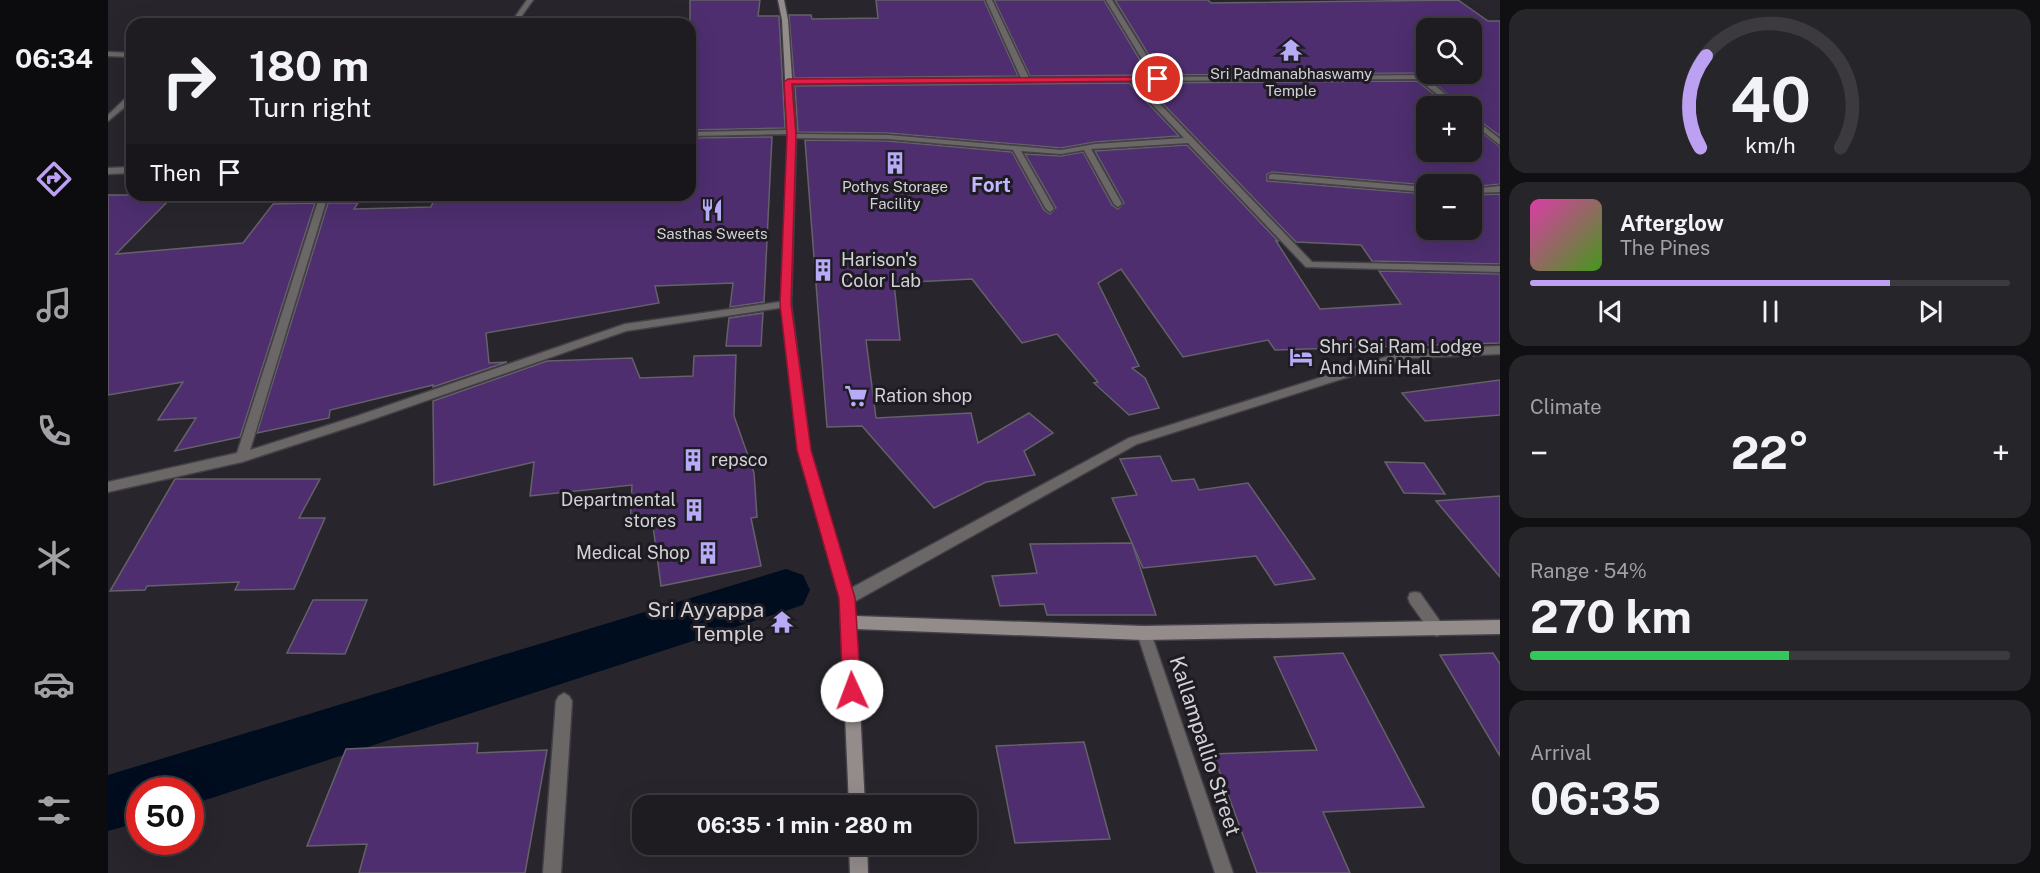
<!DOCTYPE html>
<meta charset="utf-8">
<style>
body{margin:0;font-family:"Public Sans",sans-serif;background:#26252a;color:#f1f3f6;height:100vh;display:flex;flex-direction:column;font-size:22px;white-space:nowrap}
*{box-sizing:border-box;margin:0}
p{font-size:20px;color:#a1a1a5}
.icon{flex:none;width:33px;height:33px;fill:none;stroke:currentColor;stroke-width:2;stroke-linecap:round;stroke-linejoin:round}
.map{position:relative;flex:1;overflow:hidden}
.side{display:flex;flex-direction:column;gap:9px;padding:9px;background:#100f12;width:540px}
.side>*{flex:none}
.banner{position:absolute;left:18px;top:18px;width:570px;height:183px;border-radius:18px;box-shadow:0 6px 24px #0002,0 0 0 2px #3c3a3f;background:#1e1c21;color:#f1f3f6;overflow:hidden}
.buttons{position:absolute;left:1308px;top:18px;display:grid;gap:12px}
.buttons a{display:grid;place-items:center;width:66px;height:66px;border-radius:12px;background:#1e1c21;box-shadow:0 6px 24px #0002,0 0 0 2px #3c3a3f;font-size:30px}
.speed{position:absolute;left:18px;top:777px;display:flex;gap:12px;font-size:30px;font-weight:700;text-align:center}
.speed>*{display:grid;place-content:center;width:78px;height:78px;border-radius:50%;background:#1e1c21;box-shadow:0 6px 24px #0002,0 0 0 2px #3c3a3f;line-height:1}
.speed .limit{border:9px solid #d22;background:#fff;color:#111}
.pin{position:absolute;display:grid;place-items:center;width:51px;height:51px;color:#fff;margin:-26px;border:3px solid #fff;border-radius:50%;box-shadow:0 2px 6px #0007}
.me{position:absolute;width:66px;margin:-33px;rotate:358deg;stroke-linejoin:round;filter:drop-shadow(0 0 4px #0008)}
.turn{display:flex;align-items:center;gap:21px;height:126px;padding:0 24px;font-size:27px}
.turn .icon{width:78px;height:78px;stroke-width:2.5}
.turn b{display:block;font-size:42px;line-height:51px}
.then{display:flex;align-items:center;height:57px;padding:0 24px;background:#0003;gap:12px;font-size:22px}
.big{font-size:45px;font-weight:700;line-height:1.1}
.side .card{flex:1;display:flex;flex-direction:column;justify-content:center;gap:9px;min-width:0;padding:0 21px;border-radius:18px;background:#26252a}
.side .dial{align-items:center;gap:0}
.dial svg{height:156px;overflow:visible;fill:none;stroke:#3c3a3f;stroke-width:7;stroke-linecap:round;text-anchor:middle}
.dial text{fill:#f1f3f6;stroke:none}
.song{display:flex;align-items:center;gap:18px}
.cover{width:72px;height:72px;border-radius:9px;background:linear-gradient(135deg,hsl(320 70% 55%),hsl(100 70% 35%))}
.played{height:6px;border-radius:3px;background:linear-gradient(90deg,#bca0f2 75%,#3c3a3f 75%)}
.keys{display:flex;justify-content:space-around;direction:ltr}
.heat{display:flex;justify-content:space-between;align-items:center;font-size:33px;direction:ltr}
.charge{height:9px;border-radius:4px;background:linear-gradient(90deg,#34c759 54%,#3c3a3f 0)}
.trip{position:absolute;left:524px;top:795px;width:345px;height:60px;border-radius:18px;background:#1e1c21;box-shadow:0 6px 24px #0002,0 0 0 2px #3c3a3f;font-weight:700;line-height:60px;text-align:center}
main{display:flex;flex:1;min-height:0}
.tab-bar{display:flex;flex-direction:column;width:108px;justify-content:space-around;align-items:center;background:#0c0b0d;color:#a1a1a5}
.tab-bar .icon{width:42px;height:42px}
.tab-bar .current{color:#bca0f2}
.tab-bar b{font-size:27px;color:#f1f3f6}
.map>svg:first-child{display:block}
</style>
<main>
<nav class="tab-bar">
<b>06:34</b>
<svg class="icon current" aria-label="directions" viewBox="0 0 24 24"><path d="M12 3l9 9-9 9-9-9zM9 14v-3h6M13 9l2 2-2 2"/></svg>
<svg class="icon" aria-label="music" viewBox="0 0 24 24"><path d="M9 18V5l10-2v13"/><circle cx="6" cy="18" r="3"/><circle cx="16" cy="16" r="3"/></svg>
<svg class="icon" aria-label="phone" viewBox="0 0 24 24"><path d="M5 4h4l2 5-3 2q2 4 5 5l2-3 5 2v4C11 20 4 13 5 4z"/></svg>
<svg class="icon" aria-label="climate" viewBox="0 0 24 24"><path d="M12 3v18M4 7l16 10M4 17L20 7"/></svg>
<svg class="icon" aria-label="car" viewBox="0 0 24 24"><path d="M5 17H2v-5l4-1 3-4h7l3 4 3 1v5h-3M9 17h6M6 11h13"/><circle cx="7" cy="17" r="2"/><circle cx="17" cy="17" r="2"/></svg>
<svg class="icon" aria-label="filters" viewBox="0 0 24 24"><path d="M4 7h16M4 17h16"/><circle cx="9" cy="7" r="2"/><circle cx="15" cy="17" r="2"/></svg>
</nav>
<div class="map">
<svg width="1392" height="873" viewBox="0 0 1392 873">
<rect width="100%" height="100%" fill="#28252c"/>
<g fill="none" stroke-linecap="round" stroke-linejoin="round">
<polygon fill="#000d1e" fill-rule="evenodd" points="678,569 695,575 702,590 695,605 82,805 82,790 32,790 32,822 0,831 0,775"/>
</g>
<g fill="#4e2e6f" stroke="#646169" stroke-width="1.5" fill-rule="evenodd">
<polygon points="582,0 652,0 650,16 671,16 677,128 582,130"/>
<polygon points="768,0 876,0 910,76 686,78 681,15 703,15 704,19 770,18"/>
<polygon points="886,0 996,0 1041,75 922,76"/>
<path d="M1007 0H1100L1103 3 1350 0 1380 21H1392V136L1364 115V106H1353L1315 73 1053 75ZM1318 28H1364V74H1318Z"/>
<polygon points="1309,81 1341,106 1318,106 1318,152 1364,152 1364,125 1392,147 1392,184 1364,187 1364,184 1318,185 1164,172 1159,174 1159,181 1318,194 1318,230 1364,230 1364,195 1392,194 1392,264 1264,261 1253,245 1188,242 1035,83"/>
<polygon points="1021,83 1071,136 987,142 953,148 780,133 690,132 687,86"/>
<polygon points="664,137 656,302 622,307 625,283 547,286 551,303 378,333 381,363 399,362 325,387 325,385 222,410 221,418 149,433 220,203 250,203 246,209 323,207 325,202 428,195 479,195 479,199 582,195 582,138"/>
<polygon points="697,140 780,141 904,152 936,210 942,214 948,208 917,154 953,156 975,152 1004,205 1010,209 1016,203 987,151 1079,145 1170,241 1168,241 1212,309 1293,304 1271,271 1392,274 1392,343 1167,350 1160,340 1075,357 1013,269 990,283 1031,366 1024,368 1037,378 1051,408 1021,415 986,383 990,382 949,334 914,343 864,279 786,283 792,340 758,340 768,418 863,413 870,443 921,413 945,433 916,451 927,475 878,482 826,508 754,426 719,427"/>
<polygon points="0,195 66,195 8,254 135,243 165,204 207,203 132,437 67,451 88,418 50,420 75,382 0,395"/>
<polygon points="655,313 653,346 618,346 621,318"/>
<polygon points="628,355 626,416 646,473 649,517 643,518 653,566 553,586 545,526 522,528 524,485 422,496 426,462 326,485 325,401 439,361 524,358 532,378 585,376 586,356"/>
<polygon points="1392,380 1392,415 1317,421 1294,393"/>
<polygon points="1052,456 1064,481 1086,479 1091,490 1140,483 1207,579 1167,585 1148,556 1035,568 1004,498 1029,495 1012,459"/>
<polygon points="1277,462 1316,463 1337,494 1296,493"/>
<polygon points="67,479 212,479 191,518 217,518 186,589 127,590 131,582 39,586 37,590 2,591"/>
<polygon points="1392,496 1392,577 1328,501"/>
<polygon points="1024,543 1048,615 939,615 936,604 892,606 884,576 929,573 922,544"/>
<polygon points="205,600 259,600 237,654 179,653"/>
<polygon points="1235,653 1316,807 1215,812 1242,873 1149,873 1105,754 1209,750 1166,657"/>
<polygon points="1385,653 1392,664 1392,756 1332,655"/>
<polygon points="976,742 1002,839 907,843 888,746"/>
<polygon points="370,743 369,753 439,750 417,873 251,873 259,844 199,846 238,749"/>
</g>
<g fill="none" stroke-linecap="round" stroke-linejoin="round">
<g stroke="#434147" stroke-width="3">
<g id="lane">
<polygon points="0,52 24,53 24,57 0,56"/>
<polygon points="24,167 24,173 0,174 0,168"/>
<polygon points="1307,592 1312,593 1334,624 1336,629 1334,634 1329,636 1324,634 1302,603 1300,598 1302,593"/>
</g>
</g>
<g stroke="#434147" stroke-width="3">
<g id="street">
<polygon points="419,0 425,0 408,24 402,24"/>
<polygon points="878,0 884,0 921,78 1045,77 998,0 1004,0 1052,77 1315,75 1351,106 1344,106 1310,79 1030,81 1204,262 1392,266 1392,272 1198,267 1080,143 983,149 1014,204 1010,207 1006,204 976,150 953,154 913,151 946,209 942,212 938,209 905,150 780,139 684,138 681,138 681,134 582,136 582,132 683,130 686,130 686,134 780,135 953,150 987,144 1076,138 1022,81 680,84 676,82 680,80 913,78"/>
<polygon points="21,95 24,95 24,101 0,121 0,115"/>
<polygon points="1364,117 1392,139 1392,145 1364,123"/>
<polygon points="1164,174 1318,187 1318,192 1161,179 1161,175"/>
<polygon points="1392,186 1392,192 1364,193 1364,189"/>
<polygon points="212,195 220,195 142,450 249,416 517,324 678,301 683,304 678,307 518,331 257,422 134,462 0,492 0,482 129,453"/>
<polygon points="1392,346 1392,354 1300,358 1029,444 744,603 739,604 734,603 732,598 734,593 1021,438 1300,350"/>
<polygon points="1036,626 1041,628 1043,633 1125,873 1107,873 1029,633 1031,628"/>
<polygon points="456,693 461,696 464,701 453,873 435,873 448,701 451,696"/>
</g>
</g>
<g stroke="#434147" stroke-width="3">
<g id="secondary">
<polygon points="670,0 676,0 680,20 688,136 683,304 702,450 746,598 747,616 1036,626 1392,620 1392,634 1036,640 748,629 757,806 741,806 732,598 690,450 673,304 680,136 674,20"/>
<polygon points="741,844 759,844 760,873 742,873"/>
</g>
</g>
<use href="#lane" fill="#6c6767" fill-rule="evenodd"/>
<use href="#street" fill="#6c6767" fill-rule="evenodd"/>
<use href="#secondary" fill="#938c8b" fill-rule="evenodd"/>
</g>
<polygon fill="#e11d48" stroke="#92132f" stroke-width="1.5" points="1050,77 1053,81 684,84 688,136 683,304 703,450 747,598 753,691 750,697 744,699 738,697 735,691 731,598 689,450 672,304 679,136 676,82 680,79"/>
<defs>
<g id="temple-bare" transform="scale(1.8)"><path d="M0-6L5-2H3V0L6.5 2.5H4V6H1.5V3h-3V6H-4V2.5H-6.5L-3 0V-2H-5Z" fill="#b7abf8" stroke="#1e1c22" stroke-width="2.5" paint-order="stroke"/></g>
<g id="building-bare" transform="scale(1.8)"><path d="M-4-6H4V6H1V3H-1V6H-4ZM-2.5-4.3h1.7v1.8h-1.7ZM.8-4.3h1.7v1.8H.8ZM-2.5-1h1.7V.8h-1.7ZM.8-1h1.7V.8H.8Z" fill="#b7abf8" stroke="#1e1c22" stroke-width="2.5" paint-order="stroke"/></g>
<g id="restaurant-bare" transform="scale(1.8)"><path d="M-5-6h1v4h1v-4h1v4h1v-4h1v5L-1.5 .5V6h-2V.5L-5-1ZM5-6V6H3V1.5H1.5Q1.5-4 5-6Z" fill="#b7abf8" stroke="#1e1c22" stroke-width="2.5" paint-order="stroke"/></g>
<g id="hotel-bare" transform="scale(1.8)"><path d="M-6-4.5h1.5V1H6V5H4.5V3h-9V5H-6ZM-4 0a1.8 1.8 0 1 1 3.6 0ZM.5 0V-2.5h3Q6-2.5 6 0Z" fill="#b7abf8" stroke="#1e1c22" stroke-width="2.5" paint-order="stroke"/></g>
<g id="supermarket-bare" transform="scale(1.8)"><path d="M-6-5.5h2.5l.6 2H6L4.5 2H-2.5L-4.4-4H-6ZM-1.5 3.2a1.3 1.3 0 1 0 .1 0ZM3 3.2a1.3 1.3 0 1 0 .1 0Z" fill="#b7abf8" stroke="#1e1c22" stroke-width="2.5" paint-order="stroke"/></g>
</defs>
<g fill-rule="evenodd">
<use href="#temple-bare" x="1183" y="50"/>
<use href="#building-bare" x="787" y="163"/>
<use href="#restaurant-bare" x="604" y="210"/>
<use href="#building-bare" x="715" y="270"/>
<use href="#hotel-bare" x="1193" y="357"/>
<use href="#supermarket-bare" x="748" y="396"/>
<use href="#building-bare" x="585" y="460"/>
<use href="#building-bare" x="586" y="510"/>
<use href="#building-bare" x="600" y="553"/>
<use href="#temple-bare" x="674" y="622"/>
</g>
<g text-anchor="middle" stroke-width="6" stroke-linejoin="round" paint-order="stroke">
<g font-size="15" fill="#d2d1d5" stroke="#1e1c22">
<text x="1183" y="79">Sri Padmanabhaswamy<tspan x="1183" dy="17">Temple</tspan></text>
<text x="787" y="192">Pothys Storage<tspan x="787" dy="17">Facility</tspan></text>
<text x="604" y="239">Sasthas Sweets</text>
</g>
<g font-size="18" fill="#d2d1d5" stroke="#1e1c22" text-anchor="start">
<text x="733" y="266">Harison's<tspan x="733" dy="21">Color Lab</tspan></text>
<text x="1211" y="353">Shri Sai Ram Lodge<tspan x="1211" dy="21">And Mini Hall</tspan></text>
<text x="766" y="402">Ration shop</text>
<text x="603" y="466">repsco</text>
<text x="568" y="506" text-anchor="end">Departmental<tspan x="568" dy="21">stores</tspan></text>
<text x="582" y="559" text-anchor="end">Medical Shop</text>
</g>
<g font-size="20" font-weight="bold" fill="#c1b7fe" stroke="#1e1c22">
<text x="883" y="192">Fort</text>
</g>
<g font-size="21" fill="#d2d1d5" stroke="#1e1c22" text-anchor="end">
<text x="656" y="617">Sri Ayyappa<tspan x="656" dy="24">Temple</tspan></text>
</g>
<g font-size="21" fill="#d2d1d5" stroke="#1e1c22">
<text transform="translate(1097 746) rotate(72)" y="7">Kallampallio Street</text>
</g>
</g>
</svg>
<div class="buttons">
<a><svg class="icon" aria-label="search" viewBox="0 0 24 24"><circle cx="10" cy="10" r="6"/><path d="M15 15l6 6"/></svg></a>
<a>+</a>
<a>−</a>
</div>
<div class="speed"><div class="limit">50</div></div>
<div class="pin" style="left:1050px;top:79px;background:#d93025"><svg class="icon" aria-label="arrive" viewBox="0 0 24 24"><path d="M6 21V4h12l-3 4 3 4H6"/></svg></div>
<svg class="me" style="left:744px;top:691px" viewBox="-20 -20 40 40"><circle r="19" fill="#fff"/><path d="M0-13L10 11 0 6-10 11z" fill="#e11d48"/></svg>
<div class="trip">06:35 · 1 min · 280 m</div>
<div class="banner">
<div class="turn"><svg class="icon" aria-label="right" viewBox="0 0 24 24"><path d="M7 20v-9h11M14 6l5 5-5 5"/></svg><div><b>180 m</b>Turn right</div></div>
<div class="then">Then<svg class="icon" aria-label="arrive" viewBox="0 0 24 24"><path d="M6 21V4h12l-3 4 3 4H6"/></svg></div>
</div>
</div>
<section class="side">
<div class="card dial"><svg viewBox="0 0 100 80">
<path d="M14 69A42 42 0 1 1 86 69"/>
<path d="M14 69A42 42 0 0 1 17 22" stroke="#bca0f2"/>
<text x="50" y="56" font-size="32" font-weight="700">40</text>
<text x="50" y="72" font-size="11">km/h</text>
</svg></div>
<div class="card">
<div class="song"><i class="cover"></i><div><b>Afterglow</b><p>The Pines</p></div></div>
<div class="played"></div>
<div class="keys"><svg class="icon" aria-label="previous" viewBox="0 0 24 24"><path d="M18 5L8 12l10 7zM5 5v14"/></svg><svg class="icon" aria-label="pause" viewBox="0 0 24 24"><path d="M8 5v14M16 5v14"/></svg><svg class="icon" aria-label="next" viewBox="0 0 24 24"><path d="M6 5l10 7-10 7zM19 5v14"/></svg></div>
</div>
<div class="card"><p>Climate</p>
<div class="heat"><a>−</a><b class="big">22°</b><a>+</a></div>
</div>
<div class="card"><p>Range · 54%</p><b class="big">270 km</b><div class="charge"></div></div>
<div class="card"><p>Arrival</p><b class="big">06:35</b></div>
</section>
</main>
